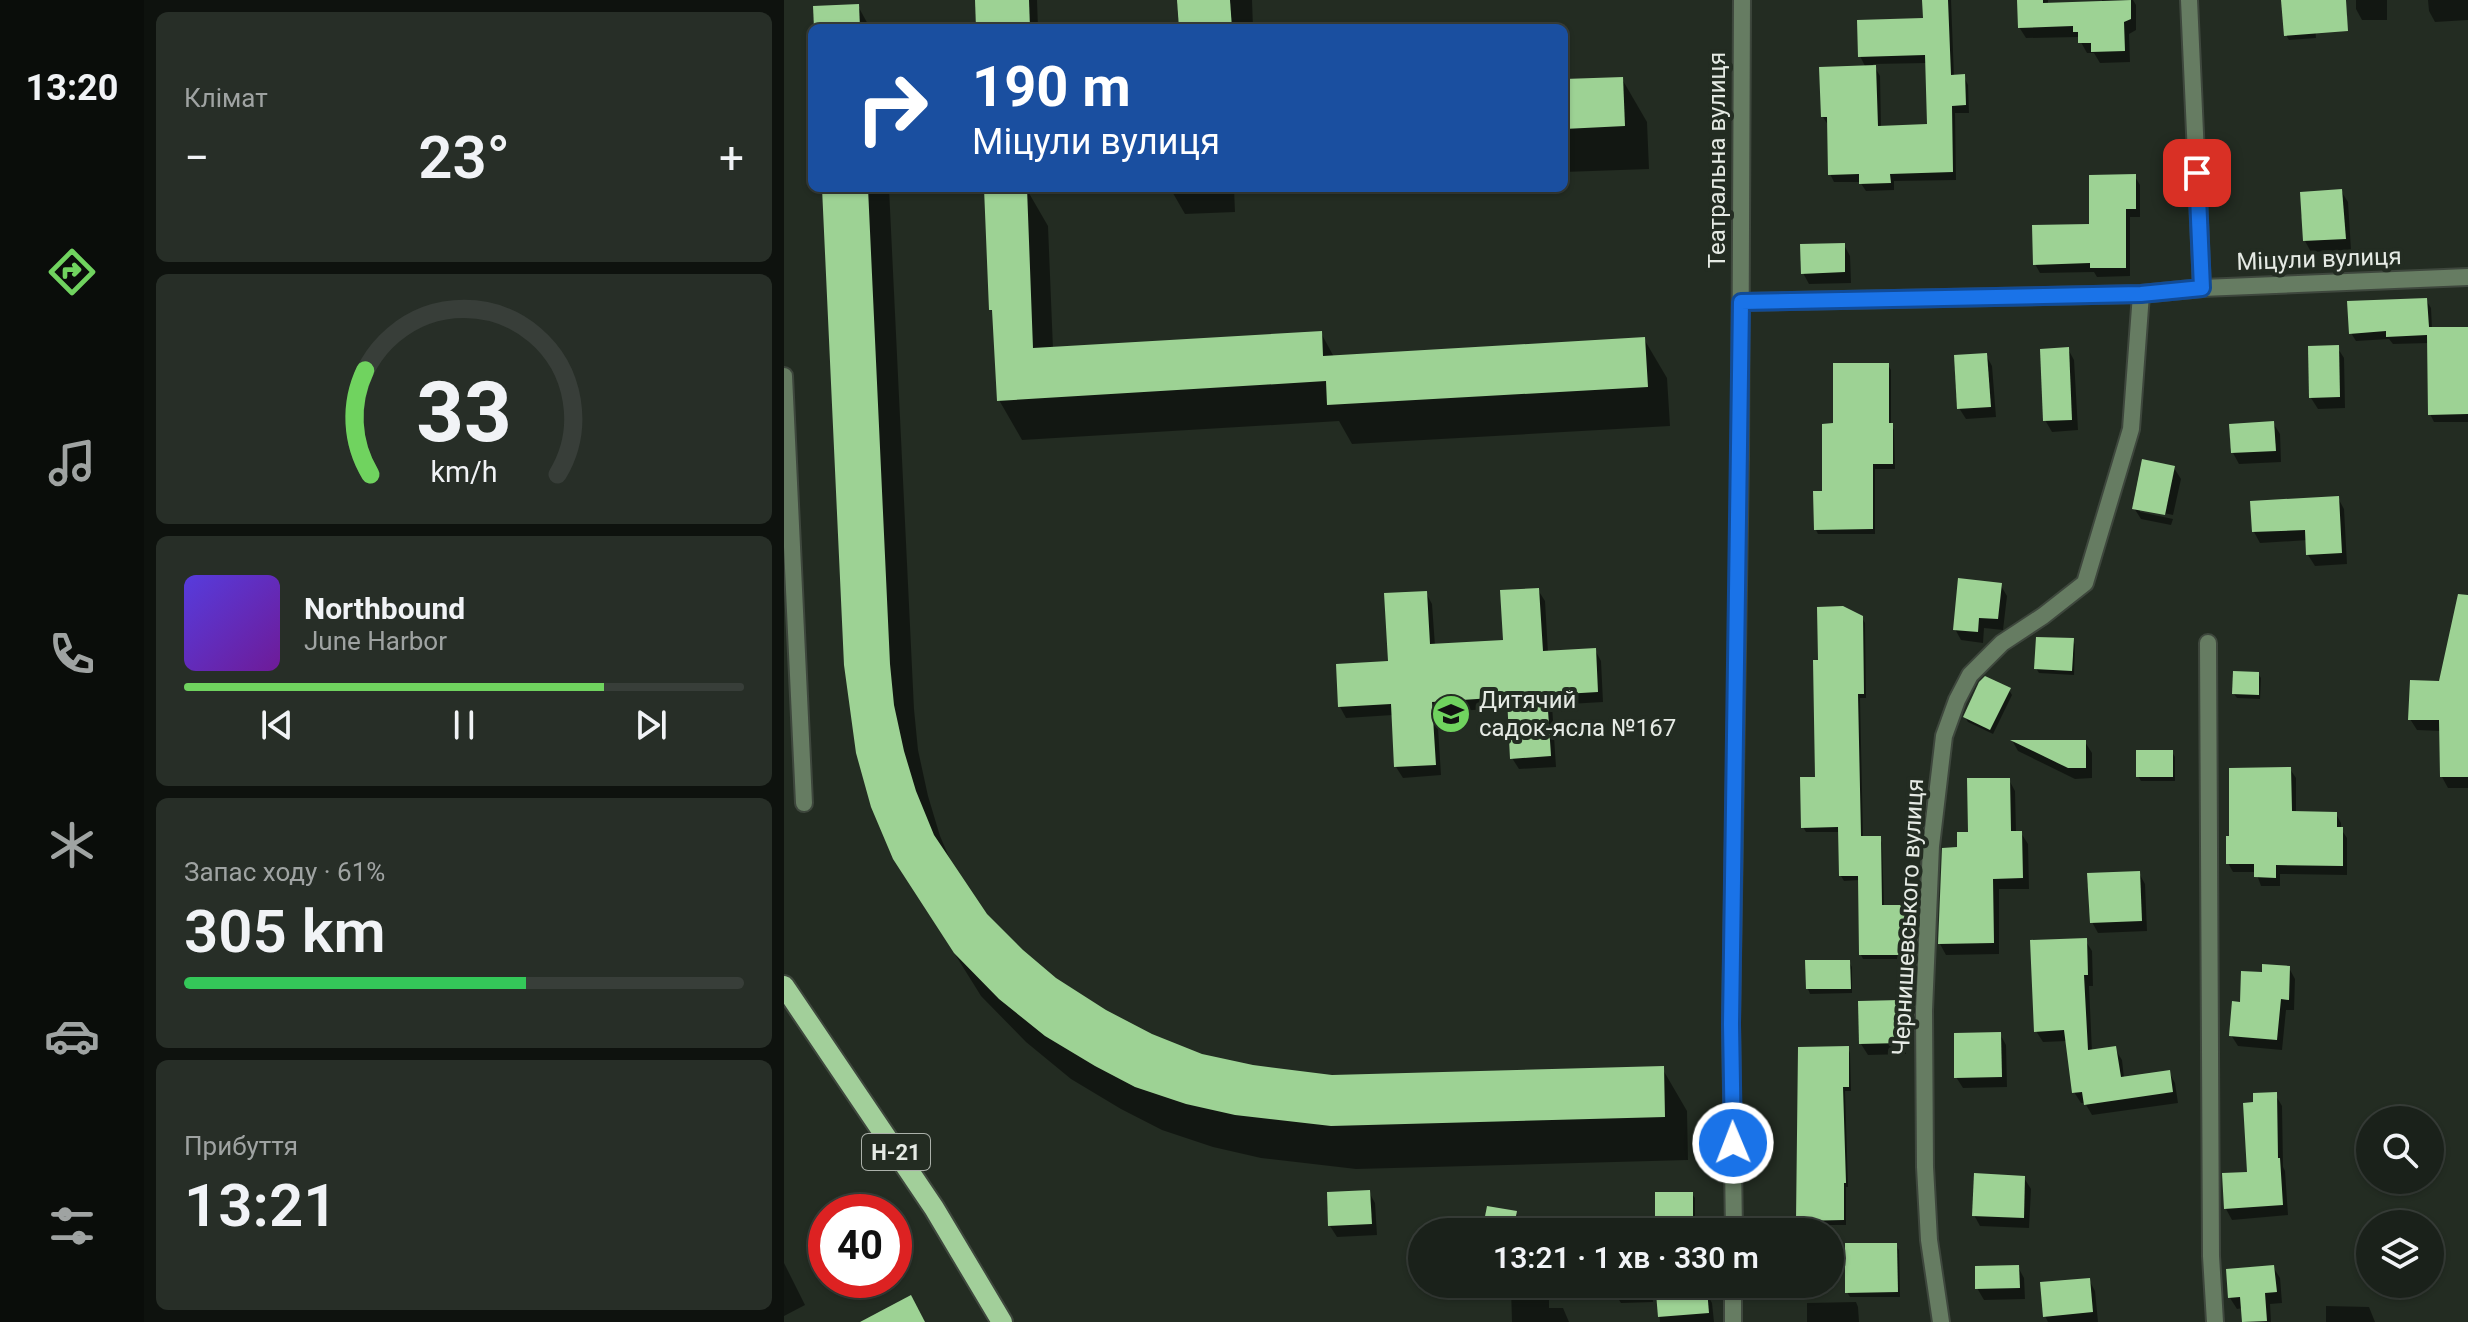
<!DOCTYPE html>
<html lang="uk">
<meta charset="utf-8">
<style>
body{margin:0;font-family:Roboto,sans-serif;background:#272e27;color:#f1f3f6;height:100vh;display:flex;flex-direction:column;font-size:30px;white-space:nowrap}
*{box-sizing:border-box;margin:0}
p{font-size:26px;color:#9fa3a2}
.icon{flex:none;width:44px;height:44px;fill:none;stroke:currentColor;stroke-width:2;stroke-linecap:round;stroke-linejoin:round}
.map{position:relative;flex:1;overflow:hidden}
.panel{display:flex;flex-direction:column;gap:12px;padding:12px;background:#0e120e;width:640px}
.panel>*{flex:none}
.banner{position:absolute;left:24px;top:24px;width:760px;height:168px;border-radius:12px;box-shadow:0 2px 6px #0004,0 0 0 2px #383e39;background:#1a4fa0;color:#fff;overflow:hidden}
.fabs{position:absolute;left:1572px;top:1106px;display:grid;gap:16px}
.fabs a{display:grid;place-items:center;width:88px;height:88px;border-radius:50%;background:#1a211a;box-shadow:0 2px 6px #0004,0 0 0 2px #383e39;font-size:40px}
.speed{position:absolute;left:24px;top:1194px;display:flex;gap:16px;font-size:40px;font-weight:700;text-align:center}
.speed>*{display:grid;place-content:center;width:104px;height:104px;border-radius:50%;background:#1a211a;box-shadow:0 2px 6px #0004,0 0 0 2px #383e39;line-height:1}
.speed .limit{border:12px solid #d22;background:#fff;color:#111}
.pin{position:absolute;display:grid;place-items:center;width:68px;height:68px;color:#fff;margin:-34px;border-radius:16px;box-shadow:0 4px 12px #0006}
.me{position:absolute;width:88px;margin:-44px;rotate:359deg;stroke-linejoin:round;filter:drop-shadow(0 0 6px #0008)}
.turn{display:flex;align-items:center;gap:28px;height:168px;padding:0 32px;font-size:36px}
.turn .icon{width:104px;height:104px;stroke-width:2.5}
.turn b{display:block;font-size:56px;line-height:68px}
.big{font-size:60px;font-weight:600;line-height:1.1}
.panel .card{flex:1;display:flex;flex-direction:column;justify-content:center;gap:12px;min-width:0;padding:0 28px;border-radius:12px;background:#272e27}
.panel .dial{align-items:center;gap:0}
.dial svg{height:208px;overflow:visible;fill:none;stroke:#383e39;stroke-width:7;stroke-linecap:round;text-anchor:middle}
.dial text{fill:#f1f3f6;stroke:none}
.song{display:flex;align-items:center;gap:24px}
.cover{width:96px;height:96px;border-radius:12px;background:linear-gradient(135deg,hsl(250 70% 55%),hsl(280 70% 35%))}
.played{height:8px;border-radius:4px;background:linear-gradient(90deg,#70d35f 75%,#383e39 75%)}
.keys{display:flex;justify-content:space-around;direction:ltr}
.heat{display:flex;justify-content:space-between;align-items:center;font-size:44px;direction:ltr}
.charge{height:12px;border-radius:6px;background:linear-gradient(90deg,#34c759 61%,#383e39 0)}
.trip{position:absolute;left:624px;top:1218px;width:436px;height:80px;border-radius:40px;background:#1a211a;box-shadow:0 2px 6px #0004,0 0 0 2px #383e39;font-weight:600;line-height:80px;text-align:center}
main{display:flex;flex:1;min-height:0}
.tabs{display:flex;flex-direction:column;width:144px;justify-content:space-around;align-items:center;background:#0a0d0a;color:#9fa3a2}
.tabs .icon{width:56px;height:56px}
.tabs .on{color:#70d35f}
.tabs b{font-size:36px;color:#f1f3f6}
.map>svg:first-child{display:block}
</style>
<main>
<nav class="tabs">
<b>13:20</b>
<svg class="icon on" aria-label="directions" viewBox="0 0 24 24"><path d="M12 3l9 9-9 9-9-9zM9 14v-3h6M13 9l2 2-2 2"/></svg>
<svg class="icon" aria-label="music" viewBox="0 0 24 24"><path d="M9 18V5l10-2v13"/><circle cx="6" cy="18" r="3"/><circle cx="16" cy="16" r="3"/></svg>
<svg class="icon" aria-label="phone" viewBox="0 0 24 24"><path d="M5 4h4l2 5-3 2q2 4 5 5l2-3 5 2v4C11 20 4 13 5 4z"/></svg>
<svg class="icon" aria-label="climate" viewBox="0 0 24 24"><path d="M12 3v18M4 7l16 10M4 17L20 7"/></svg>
<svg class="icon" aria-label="car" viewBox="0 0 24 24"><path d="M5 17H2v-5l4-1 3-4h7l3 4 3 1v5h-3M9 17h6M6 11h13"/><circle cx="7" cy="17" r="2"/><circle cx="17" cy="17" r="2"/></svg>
<svg class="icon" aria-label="filters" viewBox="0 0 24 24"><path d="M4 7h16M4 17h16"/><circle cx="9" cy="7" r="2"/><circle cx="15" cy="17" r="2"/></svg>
</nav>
<section class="panel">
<div class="card"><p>Клімат</p>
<div class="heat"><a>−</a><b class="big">23°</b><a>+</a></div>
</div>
<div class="card dial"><svg viewBox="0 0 100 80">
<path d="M14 69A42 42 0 1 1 86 69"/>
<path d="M14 69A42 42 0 0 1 12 29" stroke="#70d35f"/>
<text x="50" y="56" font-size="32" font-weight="700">33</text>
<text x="50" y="72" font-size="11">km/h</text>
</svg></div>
<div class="card">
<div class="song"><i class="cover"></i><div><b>Northbound</b><p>June Harbor</p></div></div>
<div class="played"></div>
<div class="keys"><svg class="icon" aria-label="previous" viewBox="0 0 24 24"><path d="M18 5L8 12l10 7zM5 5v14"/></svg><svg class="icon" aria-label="pause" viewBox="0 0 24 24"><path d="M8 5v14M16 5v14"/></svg><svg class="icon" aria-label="next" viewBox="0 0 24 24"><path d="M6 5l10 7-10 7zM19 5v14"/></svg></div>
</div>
<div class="card"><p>Запас ходу · 61%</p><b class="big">305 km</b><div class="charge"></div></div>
<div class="card"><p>Прибуття</p><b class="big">13:21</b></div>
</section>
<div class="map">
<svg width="1684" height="1322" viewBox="0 0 1684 1322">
<rect width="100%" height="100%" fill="#232c22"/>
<g fill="#0007" fill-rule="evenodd">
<polygon points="193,0 253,0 254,28 194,28"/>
<polygon points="395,0 468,0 469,28 397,28"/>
<path d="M1140 0H1167L1170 77H1180L1184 85 1185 113H1171L1172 180 1110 181V190L1082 191 1076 182H1050L1046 174 1044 125 1039 117 1082 68 1076 56 1141 20ZM1143 63 1146 126 1097 127 1096 76 1089 64Z"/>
<polygon points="1235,0 1264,0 1264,4 1318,4 1318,0 1349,0 1352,5 1352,30 1345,34 1346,62 1316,63 1310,53 1303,53 1294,37 1242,38 1235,27"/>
<polygon points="1499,0 1529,0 1532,38 1505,40 1502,35"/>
<polygon points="1572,0 1603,0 1603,20 1578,20 1572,9"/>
<polygon points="1644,0 1684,0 1684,20 1651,22 1645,11"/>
<polygon points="74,6 86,28 32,28"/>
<polygon points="838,79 863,122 865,169 780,172 780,81"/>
<polygon points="1351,177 1356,185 1356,217 1346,217 1346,276 1313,277 1310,272 1256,273 1251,264 1307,226"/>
<polygon points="40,188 105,188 130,709 134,750 144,796 156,836 168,864 202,915 237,951 271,979 321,1012 367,1036 418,1056 468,1067 547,1077 878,1068 903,1111 904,1160 572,1169 477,1158 429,1147 378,1130 337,1109 287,1079 242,1042 197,996 111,858"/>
<polygon points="242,188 264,226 269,349 537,333 550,357 860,339 883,378 886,426 568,444 555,421 238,440 215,400 210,315 207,309"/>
<polygon points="386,188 450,188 451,212 401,214"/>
<polygon points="1557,191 1564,202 1567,250 1527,252 1521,241"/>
<polygon points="1060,245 1066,256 1067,283 1025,284 1019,273"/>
<polygon points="1642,300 1647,308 1648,329 1684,329 1684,422 1650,422 1646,414 1645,343 1609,344 1605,339 1572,341 1567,333"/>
<polygon points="1553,347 1560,358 1561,408 1534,409 1527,398"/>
<polygon points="1284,349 1290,360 1294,430 1268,432 1261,420"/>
<polygon points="1202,355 1208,366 1212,417 1182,419 1175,408"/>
<polygon points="1104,365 1107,370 1107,424 1110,430 1111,469 1091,469 1091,534 1034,534 1032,530 1040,493 1051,425"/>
<polygon points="1489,423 1496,434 1497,462 1455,464 1449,453"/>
<polygon points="1390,468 1397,479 1389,515 1356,508 1356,512 1389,519 1387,525 1357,519 1350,508"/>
<polygon points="1554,498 1560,509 1563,564 1531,566 1524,555 1524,540 1476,543 1470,532"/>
<polygon points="1216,584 1223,596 1219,630 1200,628 1199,643 1177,640 1171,629"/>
<polygon points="754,590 761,601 764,653 811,650 817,661 819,702 768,705 772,767 735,769 728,758 725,708 653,712 657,775 619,778 612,767 609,715 562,718 556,707 606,663 642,593 648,604 651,646 721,641"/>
<polygon points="1078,618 1081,623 1082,698 1076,698 1079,838 1096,838 1098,843 1100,907 1132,907 1135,912 1134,949 1121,949 1121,959 1079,959 1077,955 1076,880 1060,881 1057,876 1056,832 1022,832 1019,827 1033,779 1036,662"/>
<polygon points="1684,619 1684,788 1664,788 1658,777 1657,731 1633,730 1626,719 1657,683"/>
<polygon points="1289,640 1291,645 1290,675 1255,673 1252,668"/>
<polygon points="1474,674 1477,678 1476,699 1453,698 1450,694"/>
<polygon points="1225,690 1228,695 1209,734 1184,722 1181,717"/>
<polygon points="1229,742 1301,742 1308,753 1308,778 1291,779 1234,751"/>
<polygon points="1388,752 1391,757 1391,781 1357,781 1354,776"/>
<polygon points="1506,769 1512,778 1512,813 1552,814 1557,823 1557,829 1563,838 1563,875 1496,874 1496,886 1477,886 1472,872 1449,872 1444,863"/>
<polygon points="1225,780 1231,791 1232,833 1237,833 1244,844 1245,889 1215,889 1215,954 1162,955 1156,944 1175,849"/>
<polygon points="1355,873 1361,884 1363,931 1314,933 1308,922"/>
<polygon points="1301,940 1308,951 1309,986 1305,986 1308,1052 1331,1049 1338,1060 1340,1078 1385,1072 1391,1083 1394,1103 1308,1115 1301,1103 1297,1103 1290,1092 1283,1041 1259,1042 1252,1031"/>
<polygon points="1065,962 1068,967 1068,993 1026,994 1024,989"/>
<polygon points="1505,968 1511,979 1510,1010 1502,1010 1498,1050 1454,1046 1447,1035 1458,1004 1480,974"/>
<polygon points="1114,1002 1121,1013 1122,1054 1084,1055 1077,1044"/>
<polygon points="1216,1034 1222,1045 1223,1087 1179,1088 1172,1077"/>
<polygon points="1064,1048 1066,1053 1067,1091 1061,1091 1064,1187 1062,1187 1062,1225 1016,1225 1014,1220"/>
<polygon points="1491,1094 1498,1106 1499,1167 1501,1171 1504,1215 1448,1220 1442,1209 1465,1173"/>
<polygon points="1240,1178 1247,1189 1245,1228 1196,1226 1190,1215"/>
<polygon points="585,1192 591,1203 593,1235 553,1237 546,1226"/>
<polygon points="908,1194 911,1198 911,1228 876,1229 873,1224"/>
<polygon points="732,1213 738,1224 737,1232 689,1232 690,1224 702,1226"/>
<polygon points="1112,1245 1115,1250 1116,1297 1066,1297 1063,1292"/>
<polygon points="0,1263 21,1305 0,1316"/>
<polygon points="1234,1267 1240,1278 1241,1299 1200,1300 1193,1288"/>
<polygon points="1489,1267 1496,1278 1498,1303 1486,1304 1487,1322 1460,1322 1459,1308 1453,1309 1446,1298"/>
<polygon points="1305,1280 1311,1291 1314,1322 1264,1322 1261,1316"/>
<polygon points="830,1284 868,1284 869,1302 837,1303 830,1292"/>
<polygon points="727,1289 759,1289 765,1300 765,1308 779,1308 785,1322 728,1322"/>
<polygon points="922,1292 928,1303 930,1322 876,1322 874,1295"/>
<polygon points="1072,1302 1074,1307 1075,1322 1023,1322 1023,1303"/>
<polygon points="1542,1306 1585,1307 1591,1322 1542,1322"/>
</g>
<g fill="#9dd294">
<polygon points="191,0 245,0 246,28 192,28"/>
<polygon points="393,0 446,0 448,28 395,28"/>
<polygon points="1138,0 1164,0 1167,75 1181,74 1182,105 1168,106 1169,172 1106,174 1107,183 1075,184 1075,174 1044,175 1043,117 1037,117 1035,67 1092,65 1094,126 1143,124 1141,55 1074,57 1073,20 1139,18"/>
<polygon points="1233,0 1259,0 1259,3 1347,0 1347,19 1340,22 1341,51 1307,52 1307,43 1294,43 1294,32 1289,32 1289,26 1234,28"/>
<polygon points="1497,0 1562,0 1564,31 1500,36"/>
<polygon points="75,4 76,28 30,28 29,6"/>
<polygon points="839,77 841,126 780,129 780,79"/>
<polygon points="1352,174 1352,209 1342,209 1342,268 1306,268 1306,263 1249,265 1248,225 1305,224 1305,175"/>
<polygon points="38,188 84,188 106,664 110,705 120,751 132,791 150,835 203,914 239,950 272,978 322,1010 368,1034 418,1054 469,1065 548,1075 880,1066 881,1117 547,1126 451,1115 402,1104 351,1087 311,1066 261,1036 215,999 170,953 109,859 87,807 72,753 60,665"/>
<polygon points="200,188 243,188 249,348 538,331 539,356 861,337 864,387 543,405 542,381 213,401 208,310 205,310"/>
<polygon points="1558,189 1562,239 1519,241 1516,192"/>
<polygon points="1061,243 1061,272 1017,274 1016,244"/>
<polygon points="1643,298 1645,327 1684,327 1684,414 1644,415 1643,335 1602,337 1602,331 1565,334 1563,301"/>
<polygon points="1555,345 1556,397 1525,398 1524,346"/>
<polygon points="1285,347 1288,420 1259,421 1256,349"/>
<polygon points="1203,353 1207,407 1173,409 1170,355"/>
<polygon points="1049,363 1105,363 1105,423 1109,423 1109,464 1089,464 1089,529 1030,530 1029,491 1038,491 1038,424 1049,423"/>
<polygon points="1490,421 1492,451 1447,453 1445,424"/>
<polygon points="1358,459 1391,466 1381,515 1348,509"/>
<polygon points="1555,496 1558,553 1522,555 1521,530 1468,532 1466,501"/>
<polygon points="1174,578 1218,583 1214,619 1195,618 1194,632 1169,630"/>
<polygon points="755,588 759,651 812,648 814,692 763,695 767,756 726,759 723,697 648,702 652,765 610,767 607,704 554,707 552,664 604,661 600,593 643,591 646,644 719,640 716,590"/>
<polygon points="1674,594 1684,595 1684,777 1656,777 1655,720 1624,720 1626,680 1655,681"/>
<polygon points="1059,606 1079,616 1080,694 1074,694 1077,836 1097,836 1098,905 1133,905 1132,945 1119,945 1120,955 1075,955 1074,876 1055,876 1054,827 1017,828 1016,777 1031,777 1029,660 1034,660 1033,607"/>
<polygon points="1252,637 1290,638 1288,671 1250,669"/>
<polygon points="1449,671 1475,672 1475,695 1448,694"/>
<polygon points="1201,676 1227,688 1206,730 1179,717 1195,682"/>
<polygon points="1226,740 1302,740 1302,768 1284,768"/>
<rect x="1352" y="750" width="37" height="27"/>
<polygon points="1507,767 1508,811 1553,812 1553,827 1559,827 1559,866 1492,865 1492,878 1470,877 1470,864 1442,864 1442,836 1445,836 1445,768"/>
<polygon points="1183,778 1226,778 1227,831 1238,831 1239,878 1209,879 1210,943 1154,944 1158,848 1173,847 1173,832 1184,832"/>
<polygon points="1356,871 1358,921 1306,923 1303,873"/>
<polygon points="1303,938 1304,975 1300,975 1304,1050 1332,1046 1337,1077 1386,1070 1389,1092 1300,1105 1298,1092 1288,1093 1280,1030 1250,1032 1246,940"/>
<polygon points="1021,960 1066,960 1067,989 1022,989"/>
<polygon points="1478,964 1506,966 1505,1000 1497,999 1493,1040 1445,1036 1448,1001 1456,1002 1457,971 1478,972"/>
<polygon points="1116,1000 1117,1043 1075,1044 1074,1001"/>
<polygon points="1217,1032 1218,1077 1170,1078 1170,1033"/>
<polygon points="1065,1046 1065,1087 1059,1087 1062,1183 1060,1183 1060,1220 1012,1221 1014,1047"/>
<polygon points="1493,1092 1494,1158 1496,1158 1499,1205 1440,1209 1438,1173 1463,1172 1459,1103 1469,1102 1469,1093"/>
<polygon points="1190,1173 1241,1176 1240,1218 1188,1216"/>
<polygon points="586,1190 588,1224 544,1226 543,1192"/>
<rect x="871" y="1192" width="38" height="32"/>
<polygon points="703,1206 733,1211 729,1232 698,1232"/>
<polygon points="1061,1243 1113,1243 1114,1292 1061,1293"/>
<polygon points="1235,1265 1236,1288 1191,1289 1191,1266"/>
<polygon points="1490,1265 1493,1292 1481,1293 1483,1321 1458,1322 1456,1297 1444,1298 1442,1269"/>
<polygon points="1306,1278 1309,1312 1259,1317 1256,1282"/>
<polygon points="923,1289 925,1313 874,1317 872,1293"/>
<polygon points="127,1295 141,1322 76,1322"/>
</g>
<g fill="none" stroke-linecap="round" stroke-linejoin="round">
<g stroke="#3e473d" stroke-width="20">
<g id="minor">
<polyline points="1405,0 1418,288"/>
<polyline points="957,302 1357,294 1418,288 1684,277"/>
<polyline points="0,376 20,803"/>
<polyline points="1424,643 1427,1256 1431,1322"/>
<polyline points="1157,1322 1145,1240 1141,1167 1140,1010 1147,846 1160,736 1173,700 1186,675 1218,643 1259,616 1301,583 1347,429 1357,294"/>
</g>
</g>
<g stroke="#3e473d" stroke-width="20">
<g id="tertiary">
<polyline points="950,1232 947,1024 956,460 958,0"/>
<polyline points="949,1322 949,1284"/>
</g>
</g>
<g stroke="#3e473d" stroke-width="24">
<polyline id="primary" points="0,986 150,1208 218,1322"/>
</g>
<use href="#minor" stroke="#667c62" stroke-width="16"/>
<use href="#tertiary" stroke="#667c62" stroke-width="16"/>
<use href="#primary" stroke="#a2cf9a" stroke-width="20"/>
</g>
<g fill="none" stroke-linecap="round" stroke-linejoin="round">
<g stroke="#114b97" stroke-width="20">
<polyline id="route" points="949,1143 947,1024 957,302 1357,294 1418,288 1413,173"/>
</g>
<use href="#route" stroke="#1a73e8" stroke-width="14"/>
</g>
<defs>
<g id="school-disc" transform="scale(2)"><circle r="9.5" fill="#70d35f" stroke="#232c22"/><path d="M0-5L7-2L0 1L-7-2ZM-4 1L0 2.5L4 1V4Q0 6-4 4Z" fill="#111"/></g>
</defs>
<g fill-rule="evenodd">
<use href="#school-disc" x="667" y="714"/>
</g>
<g text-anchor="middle" stroke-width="8" stroke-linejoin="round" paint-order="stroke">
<rect fill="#232c22" stroke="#abb1aa" stroke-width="2" x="78" y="1134" width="68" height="36" rx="6"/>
<g font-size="22" font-weight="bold" fill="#e5eae4">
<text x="112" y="1160">Н-21</text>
</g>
<g font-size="24" fill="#e5eae4" stroke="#232c22">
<text transform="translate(933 160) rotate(-90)" y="8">Театральна вулиця</text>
<text transform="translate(1535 259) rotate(-2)" y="8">Міцули вулиця</text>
<text transform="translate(1124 917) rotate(-87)" y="8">Чернишевського вулиця</text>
</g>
<g font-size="24" fill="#e5eae4" stroke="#232c22" text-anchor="start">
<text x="695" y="708">Дитячий<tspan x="695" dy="28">садок-ясла №167</tspan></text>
</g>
</g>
</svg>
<div class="fabs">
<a><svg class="icon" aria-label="search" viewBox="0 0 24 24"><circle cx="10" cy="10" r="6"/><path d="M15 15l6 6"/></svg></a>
<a><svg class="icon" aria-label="layers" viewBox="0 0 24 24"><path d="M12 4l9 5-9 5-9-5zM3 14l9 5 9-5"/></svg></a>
</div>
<div class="speed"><div class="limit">40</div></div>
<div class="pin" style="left:1413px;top:173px;background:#d93025"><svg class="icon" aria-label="arrive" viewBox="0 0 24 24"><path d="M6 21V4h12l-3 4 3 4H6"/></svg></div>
<svg class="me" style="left:949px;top:1143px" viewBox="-20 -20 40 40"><circle r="17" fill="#1a73e8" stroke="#fff" stroke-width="3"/><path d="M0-11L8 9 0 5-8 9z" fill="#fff"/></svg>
<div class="trip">13:21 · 1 хв · 330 m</div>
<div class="banner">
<div class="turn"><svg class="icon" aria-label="right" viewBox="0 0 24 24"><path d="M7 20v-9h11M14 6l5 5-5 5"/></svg><div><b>190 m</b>Міцули вулиця</div></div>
</div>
</div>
</main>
